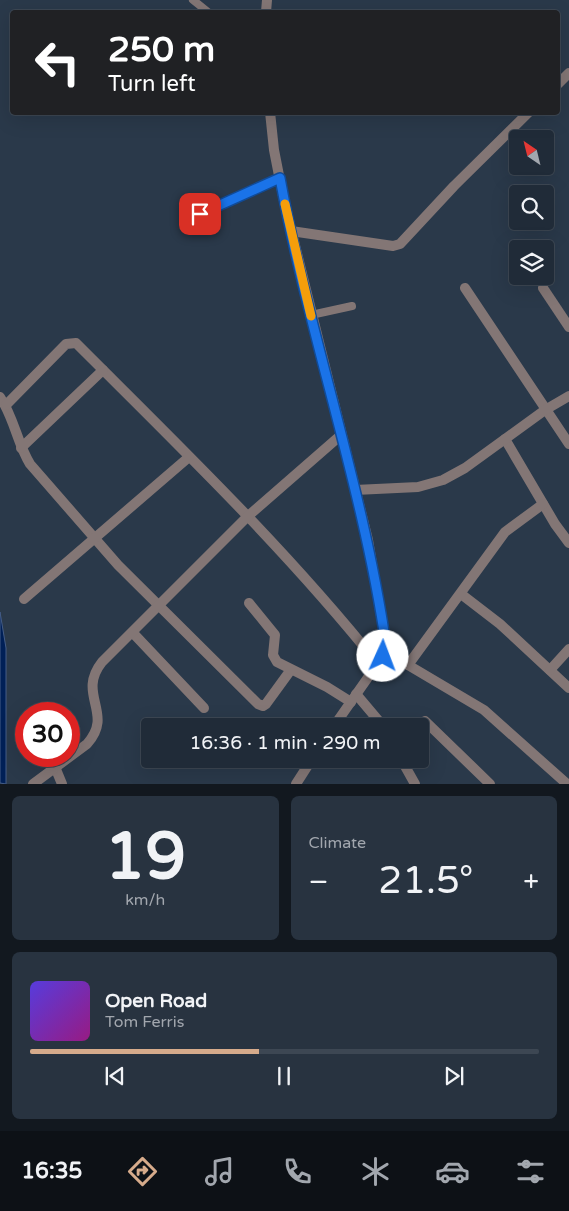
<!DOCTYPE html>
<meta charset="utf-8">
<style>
body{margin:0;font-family:"Varela Round",sans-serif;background:#283340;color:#f1f3f6;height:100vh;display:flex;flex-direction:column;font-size:19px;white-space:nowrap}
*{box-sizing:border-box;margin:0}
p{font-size:16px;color:#a2a7ae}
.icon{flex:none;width:28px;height:28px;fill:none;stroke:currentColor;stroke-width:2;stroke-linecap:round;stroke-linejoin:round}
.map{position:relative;height:784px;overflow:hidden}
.sheet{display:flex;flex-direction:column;gap:12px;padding:12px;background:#12181f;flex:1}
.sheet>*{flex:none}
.guide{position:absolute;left:10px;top:10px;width:550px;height:105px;border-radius:5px;box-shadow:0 5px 20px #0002,0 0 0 1px #3d4753;background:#202124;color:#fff;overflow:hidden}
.needle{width:32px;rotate:325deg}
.controls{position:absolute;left:509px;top:130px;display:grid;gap:10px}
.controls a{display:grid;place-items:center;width:45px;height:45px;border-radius:5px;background:#202b38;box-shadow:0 5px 20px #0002,0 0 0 1px #3d4753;font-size:25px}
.speed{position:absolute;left:15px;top:702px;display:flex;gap:10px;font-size:25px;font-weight:700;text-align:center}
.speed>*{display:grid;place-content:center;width:65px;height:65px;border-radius:50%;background:#202b38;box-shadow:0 5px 20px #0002,0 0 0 1px #3d4753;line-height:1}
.speed .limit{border:8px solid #d22;background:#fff;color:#111}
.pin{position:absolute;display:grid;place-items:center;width:42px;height:42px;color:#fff;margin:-21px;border-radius:10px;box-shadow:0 2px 8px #0006}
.me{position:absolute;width:55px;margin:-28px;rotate:2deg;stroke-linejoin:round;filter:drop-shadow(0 0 4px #0008)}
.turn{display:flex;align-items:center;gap:18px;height:105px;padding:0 15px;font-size:22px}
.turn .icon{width:65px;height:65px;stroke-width:2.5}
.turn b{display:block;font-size:35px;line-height:42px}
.big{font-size:38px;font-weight:600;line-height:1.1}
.sheet .card{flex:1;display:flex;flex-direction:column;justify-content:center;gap:8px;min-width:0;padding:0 18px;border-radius:8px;background:#283340}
.sheet .dial{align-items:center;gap:0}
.dial b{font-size:65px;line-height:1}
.song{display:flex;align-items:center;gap:15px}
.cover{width:60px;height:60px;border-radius:8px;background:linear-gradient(135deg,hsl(250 70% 55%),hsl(310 70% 35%))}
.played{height:5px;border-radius:2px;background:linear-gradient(90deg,#d6ab8b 45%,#3d4753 45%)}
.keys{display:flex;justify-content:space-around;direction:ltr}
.heat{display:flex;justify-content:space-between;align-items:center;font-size:28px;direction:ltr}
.sheet .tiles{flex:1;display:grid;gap:12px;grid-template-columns:1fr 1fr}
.card:last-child{grid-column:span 2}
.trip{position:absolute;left:141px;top:718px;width:288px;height:50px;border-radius:5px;background:#202b38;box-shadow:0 5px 20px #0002,0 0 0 1px #3d4753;font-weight:600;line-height:50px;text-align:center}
.dock{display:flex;height:80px;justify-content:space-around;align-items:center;background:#0d1116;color:#a2a7ae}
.dock .icon{width:35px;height:35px}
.dock .active{color:#d6ab8b}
.dock b{font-size:22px;color:#f1f3f6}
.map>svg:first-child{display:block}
</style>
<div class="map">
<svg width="569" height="784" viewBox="0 0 569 784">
<rect width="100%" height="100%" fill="#2a394a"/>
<polygon fill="#002057" stroke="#445d87" points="0,612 6,648 6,784 0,783"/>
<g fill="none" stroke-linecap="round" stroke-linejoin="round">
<g stroke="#837675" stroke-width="8">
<polyline points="193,0 208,12"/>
<polyline points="185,222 279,178"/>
<polyline points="311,315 352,306"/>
</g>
<g stroke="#837675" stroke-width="10">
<polyline points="266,12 267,0"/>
<polyline points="558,84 569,73"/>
<polyline points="270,112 274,150 284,201 368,540 386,645 383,656 334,726"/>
<polyline points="291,231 393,246 400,244 454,186 529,112"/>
<polyline points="465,288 569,444"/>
<polyline points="543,288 569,327"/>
<path d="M0 397C14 417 17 443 30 464L118 565 258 704 263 706 266 704 290 671"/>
<path d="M6 405 66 344 76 343C180 447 286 549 378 664"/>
<polyline points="505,439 555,524 569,543"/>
<polyline points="21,448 103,370"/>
<polyline points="355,490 418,487 443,480 465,468 545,410 569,396"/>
<polyline points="461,594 500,624 569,688"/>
<polyline points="24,599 189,457"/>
<polyline points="249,603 275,635 273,655 277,662 327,687 351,702"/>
<polyline points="133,633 204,708"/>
<polyline points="386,645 408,665 484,710 567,784"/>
<polyline points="408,665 505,532 543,504"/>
<polyline points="550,670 569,649"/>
<polyline points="356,694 383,726"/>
<polyline points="425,721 490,784"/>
<polyline points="401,759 415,784"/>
<polyline points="55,767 62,784"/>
<path d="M33 784 87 744C115 713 76 695 102 662L247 517 341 435"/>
<polyline points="296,784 312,759"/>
</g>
</g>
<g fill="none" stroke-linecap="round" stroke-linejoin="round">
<g stroke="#114b97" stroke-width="12">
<path id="route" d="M200 214 280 178C309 335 363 487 386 645L383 656"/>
</g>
<use href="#route" stroke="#1a73e8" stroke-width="9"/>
<polyline stroke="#f59e0b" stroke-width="9" points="285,204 311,316"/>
</g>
</svg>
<div class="controls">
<a><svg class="needle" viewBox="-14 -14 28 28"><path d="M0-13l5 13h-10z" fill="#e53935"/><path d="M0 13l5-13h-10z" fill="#a2a7ae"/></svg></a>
<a><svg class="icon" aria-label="search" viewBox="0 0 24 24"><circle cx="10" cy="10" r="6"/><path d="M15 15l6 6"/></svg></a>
<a><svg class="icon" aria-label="layers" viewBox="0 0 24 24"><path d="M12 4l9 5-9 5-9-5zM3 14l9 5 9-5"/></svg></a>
</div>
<div class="speed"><div class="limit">30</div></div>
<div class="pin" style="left:200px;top:214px;background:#d93025"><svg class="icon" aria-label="arrive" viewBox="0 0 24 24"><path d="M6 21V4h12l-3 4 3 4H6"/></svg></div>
<svg class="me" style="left:383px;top:656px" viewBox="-20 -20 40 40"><circle r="19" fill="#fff"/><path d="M0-13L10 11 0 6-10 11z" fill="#1a73e8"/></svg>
<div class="trip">16:36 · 1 min · 290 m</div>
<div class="guide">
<div class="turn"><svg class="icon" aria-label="left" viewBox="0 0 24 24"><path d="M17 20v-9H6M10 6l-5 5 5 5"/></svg><div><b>250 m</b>Turn left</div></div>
</div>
</div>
<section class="sheet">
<div class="tiles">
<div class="card dial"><b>19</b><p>km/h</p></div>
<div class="card"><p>Climate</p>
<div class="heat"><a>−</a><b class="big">21.5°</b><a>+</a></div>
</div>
<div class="card">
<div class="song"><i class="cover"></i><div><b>Open Road</b><p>Tom Ferris</p></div></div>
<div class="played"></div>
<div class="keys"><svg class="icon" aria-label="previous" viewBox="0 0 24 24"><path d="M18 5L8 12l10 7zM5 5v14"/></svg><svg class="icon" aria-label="pause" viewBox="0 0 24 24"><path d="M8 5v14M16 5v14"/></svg><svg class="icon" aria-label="next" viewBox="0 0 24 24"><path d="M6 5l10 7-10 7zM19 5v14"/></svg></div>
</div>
</div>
</section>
<nav class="dock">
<b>16:35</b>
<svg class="icon active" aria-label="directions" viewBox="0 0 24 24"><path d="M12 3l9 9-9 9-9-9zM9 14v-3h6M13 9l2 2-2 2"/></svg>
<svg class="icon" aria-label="music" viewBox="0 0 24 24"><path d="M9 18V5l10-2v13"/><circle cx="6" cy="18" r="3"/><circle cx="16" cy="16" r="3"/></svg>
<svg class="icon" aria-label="phone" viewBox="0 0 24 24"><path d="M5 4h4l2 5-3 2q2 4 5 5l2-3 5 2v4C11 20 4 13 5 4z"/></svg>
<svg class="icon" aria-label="climate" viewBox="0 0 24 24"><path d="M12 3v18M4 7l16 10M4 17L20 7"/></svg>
<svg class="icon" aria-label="car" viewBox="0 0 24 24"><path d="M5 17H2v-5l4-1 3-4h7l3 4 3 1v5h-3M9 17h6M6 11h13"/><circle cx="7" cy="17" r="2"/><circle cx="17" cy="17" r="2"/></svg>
<svg class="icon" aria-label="filters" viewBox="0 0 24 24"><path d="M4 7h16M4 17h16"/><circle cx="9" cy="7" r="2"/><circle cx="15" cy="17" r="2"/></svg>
</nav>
